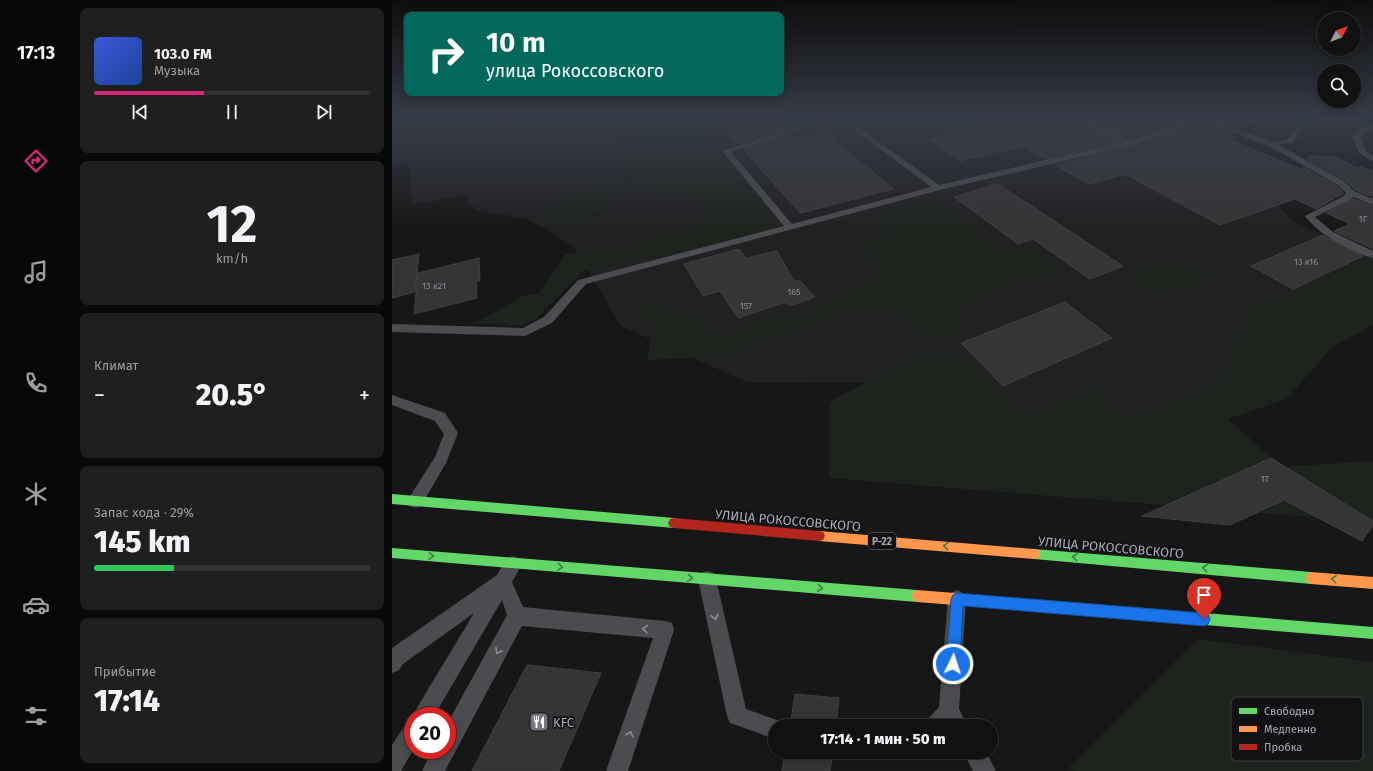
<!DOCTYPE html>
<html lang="ru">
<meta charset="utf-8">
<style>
body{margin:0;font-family:"Fira Sans",sans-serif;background:#1e1f1f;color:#f1f3f6;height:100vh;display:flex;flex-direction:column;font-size:15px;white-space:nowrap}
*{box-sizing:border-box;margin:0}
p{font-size:13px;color:#9c9d9f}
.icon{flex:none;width:22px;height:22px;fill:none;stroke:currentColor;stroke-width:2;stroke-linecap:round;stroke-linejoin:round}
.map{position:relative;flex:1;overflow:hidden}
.drawer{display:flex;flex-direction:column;gap:8px;padding:8px;background:#090909;width:320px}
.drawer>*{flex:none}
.top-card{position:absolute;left:12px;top:12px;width:380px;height:84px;border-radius:8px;box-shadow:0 2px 10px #0003,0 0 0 1px #303131;background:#00695c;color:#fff;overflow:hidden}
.needle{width:26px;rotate:48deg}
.buttons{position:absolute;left:925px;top:12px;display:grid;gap:8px}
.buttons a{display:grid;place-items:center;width:44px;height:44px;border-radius:50%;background:#111;box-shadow:0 2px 10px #0003,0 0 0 1px #303131;font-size:20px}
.speed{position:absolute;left:12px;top:707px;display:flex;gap:8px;font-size:20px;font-weight:700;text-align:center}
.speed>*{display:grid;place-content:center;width:52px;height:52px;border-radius:50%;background:#111;box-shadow:0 2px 10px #0003,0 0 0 1px #303131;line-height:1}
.speed .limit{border:6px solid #d22;background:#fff;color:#111}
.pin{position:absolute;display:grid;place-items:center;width:34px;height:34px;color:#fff;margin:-41px -17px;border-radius:50% 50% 50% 0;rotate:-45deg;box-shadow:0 0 4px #0007}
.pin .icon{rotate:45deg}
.me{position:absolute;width:44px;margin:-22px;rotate:4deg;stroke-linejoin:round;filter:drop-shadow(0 0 3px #0008)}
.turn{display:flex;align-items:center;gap:14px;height:84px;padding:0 16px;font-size:18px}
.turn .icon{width:52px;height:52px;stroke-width:2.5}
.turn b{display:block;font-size:28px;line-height:34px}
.big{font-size:30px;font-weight:800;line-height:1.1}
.drawer .tile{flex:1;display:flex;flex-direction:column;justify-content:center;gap:6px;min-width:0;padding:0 14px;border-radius:8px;background:#1e1f1f}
.drawer .dial{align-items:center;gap:0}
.dial b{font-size:52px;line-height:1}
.song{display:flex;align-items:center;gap:12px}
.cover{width:48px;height:48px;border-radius:6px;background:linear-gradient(135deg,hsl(230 70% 55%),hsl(220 70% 35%))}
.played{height:4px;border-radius:2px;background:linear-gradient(90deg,#db2777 40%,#303131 40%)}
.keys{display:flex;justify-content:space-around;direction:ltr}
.heat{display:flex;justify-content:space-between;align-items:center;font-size:22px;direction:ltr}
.charge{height:6px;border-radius:3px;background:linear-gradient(90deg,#34c759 29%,#303131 0)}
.trip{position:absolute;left:376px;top:719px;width:230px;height:40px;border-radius:20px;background:#111;box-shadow:0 2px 10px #0003,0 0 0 1px #303131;font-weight:800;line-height:40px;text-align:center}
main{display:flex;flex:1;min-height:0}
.tab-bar{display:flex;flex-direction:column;width:72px;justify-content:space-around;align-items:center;background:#070707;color:#9c9d9f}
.tab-bar .icon{width:28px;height:28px}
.tab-bar .on{color:#db2777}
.tab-bar b{font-size:18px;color:#f1f3f6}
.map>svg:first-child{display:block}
</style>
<main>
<nav class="tab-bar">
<b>17:13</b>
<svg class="icon on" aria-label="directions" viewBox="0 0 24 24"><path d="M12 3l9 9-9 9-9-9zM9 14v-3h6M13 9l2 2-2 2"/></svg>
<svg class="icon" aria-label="music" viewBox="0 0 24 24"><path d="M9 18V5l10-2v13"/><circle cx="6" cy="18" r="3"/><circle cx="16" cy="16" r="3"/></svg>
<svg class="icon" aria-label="phone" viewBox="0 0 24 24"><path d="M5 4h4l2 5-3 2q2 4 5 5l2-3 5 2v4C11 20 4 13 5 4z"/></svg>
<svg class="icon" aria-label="climate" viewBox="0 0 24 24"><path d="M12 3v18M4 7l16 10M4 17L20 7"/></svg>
<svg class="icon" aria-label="car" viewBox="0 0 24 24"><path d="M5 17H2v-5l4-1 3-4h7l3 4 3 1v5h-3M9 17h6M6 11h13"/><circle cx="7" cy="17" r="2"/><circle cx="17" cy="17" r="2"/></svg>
<svg class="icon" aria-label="filters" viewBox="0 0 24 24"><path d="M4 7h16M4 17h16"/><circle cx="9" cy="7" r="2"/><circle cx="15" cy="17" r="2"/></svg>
</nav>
<section class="drawer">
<div class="tile">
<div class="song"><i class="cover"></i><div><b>103.0 FM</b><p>Музыка</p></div></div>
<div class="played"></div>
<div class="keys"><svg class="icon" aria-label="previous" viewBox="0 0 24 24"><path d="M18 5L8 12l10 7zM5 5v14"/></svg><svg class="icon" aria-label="pause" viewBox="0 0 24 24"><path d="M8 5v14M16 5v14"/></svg><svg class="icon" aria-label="next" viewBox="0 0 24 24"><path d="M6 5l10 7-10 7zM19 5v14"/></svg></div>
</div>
<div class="tile dial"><b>12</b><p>km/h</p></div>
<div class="tile"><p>Климат</p>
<div class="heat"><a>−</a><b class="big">20.5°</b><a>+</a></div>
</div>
<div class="tile"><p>Запас хода · 29%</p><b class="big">145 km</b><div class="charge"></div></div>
<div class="tile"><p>Прибытие</p><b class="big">17:14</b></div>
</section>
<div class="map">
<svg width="981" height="771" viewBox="0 0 981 771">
<rect width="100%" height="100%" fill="#171717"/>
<polygon fill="#212123" points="0,119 796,119 808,122 792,129 881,201 903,222 981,258 851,396 773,469 632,416 509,383 355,382 229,326 182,247 138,220 83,210 73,195 21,204 16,164 0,166"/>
<g fill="#1d241e">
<polygon points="461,119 552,119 490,138"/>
<path d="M306 123 321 140 365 130 376 134 325 150 381 218 375 237 267 255 191 271 144 319 130 325 82 324 129 297 147 293 173 254 245 244 268 232 321 226 306 209 317 200 231 189C215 197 218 204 207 213 191 226 166 221 146 220L163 202 211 189 250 168 227 157 223 145 254 126Z"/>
<polygon points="547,199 596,241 607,247 637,247 678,273 621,283 570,310 571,335 536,338 505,314 445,314 415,329 363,341 345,356 256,360 259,321 236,312 248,303 304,313 324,338 378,313 411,317 454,289 485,279 471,238 498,240 489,218 512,205"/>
<polygon points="981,255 981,324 940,348 894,399 836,419 889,467 981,461 981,522 437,478 438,402 528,354 573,357 634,415 715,383 717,409 741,416 826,384 845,339 854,305 903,291"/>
<polygon points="764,261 812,269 822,282 767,294 745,289 741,271"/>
<polygon points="806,639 981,662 981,771 688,771 676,769"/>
</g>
<g fill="#353536" stroke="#3f4043">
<polygon points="324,119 383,119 394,129 347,144"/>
<polygon points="613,119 682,119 727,142 653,159 630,146 568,161 536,140 557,135 552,132"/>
<polygon points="694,119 800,119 738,138"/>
<polygon points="819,119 861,119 848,129"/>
<polygon points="809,123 842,135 836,139 909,169 911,167 945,186 952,193 924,209 903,199 828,225 733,174 697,184 663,165 741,146"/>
<polygon points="434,133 501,189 408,213 351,149 399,134 405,139"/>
<polygon points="917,156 926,156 942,157 956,163 964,168 969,167 981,171 981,197 963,190 953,180 915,159"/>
<polygon points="606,184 731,266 698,279 641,239 626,244 562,197"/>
<polygon points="961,199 981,206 981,249 942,231 958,224 934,213"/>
<polygon points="931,235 953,248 971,256 901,289 859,266"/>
<polygon points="347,249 354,258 385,251 402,281 408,281 423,297 397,306 394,302 346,318 328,291 311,296 292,264"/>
<polygon points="27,254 23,292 0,298 0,260"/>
<polygon points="87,258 88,281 84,282 85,298 22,314 26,273"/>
<polygon points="673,302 720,338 611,386 569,343"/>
<polygon points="879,458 981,521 981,525 970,541 892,500 838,525 750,516"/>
<polygon points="135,665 209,673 167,771 80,771"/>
<polygon points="403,694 447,698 444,726 398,726"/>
<polygon points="393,752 441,752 438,771 390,771"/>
</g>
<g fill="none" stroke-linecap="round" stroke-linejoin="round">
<g fill="#4b4c50" fill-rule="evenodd">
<path d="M429 119H438L339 152 400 224 539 187 448 119H455L547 185 731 142 683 119H691L738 140 804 119H815L881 142 895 139 913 119H919L900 143 887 145 952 181 962 191 981 199V205L961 197 958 200 923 217 941 232 981 251V258C959 252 927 235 913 216L952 196 954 193 946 185 877 146 809 121 741 145 548 190 194 284 160 323 133 336 0 332V324L131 328 152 317 186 280 392 226 330 151Z"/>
<polygon points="981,123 981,127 969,136 973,150 981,156 981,162 967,153 961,135 974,125"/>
<polygon points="0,395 53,413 66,433 54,463 29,506 23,508 17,506 15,501 43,457 52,434 43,421 0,405"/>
<polygon points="121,556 127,558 130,564 120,582 131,607 273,621 280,623 282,630 236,771 214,771 261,638 130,626 53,771 30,771 40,750 55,750 55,724 115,615 110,600 42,716 21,716 21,719 20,716 82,613 11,664 7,670 0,673 0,648 105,575 115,558"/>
<polygon points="315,571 321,573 324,579 354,709 390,722 392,726 383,726 383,739 338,723 335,716 306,579 309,573"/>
<polygon points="565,590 571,593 574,599 567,709 576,726 533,726 536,719 547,707 556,599 559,593"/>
<polygon points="21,721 21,750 9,771 0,771 0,745 14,724"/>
<polygon points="571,752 594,752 604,771 581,771"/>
</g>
<g fill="#63d668" fill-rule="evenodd">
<polygon points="0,494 282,518 286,519 288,523 286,527 282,528 0,504"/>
<polygon points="0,548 525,590 529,592 531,596 529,600 525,602 0,558"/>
<polygon points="642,549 919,572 923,574 925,578 923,582 919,584 642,559 638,558 636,554 638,550"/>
<polygon points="764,609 981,627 981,639 764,621 760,619 758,615 760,611"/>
</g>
<g fill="#ff974d" fill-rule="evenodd">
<polygon points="427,531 642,549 646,550 648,554 646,558 642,559 427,541 423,540 421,536 423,532"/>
<polygon points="919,572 981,577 981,589 919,584 915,582 913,578 915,574"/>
<polygon points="525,590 764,609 768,611 770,615 768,619 764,621 525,602 521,600 519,596 521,592"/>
</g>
<polygon fill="#b3261e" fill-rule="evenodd" points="282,518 427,531 431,532 433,536 431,540 427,541 282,528 278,527 276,523 278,519"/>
</g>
<defs><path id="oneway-chevron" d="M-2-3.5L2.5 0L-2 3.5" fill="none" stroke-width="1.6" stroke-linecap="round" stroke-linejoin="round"/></defs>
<g stroke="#3e7d42">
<use href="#oneway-chevron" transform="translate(554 546) rotate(-175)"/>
<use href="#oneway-chevron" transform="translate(39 556) rotate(5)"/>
<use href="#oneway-chevron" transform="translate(683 557) rotate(-175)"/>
<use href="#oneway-chevron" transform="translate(168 567) rotate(5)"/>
<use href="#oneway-chevron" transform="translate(813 568) rotate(-175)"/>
<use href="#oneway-chevron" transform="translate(298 578) rotate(5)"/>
<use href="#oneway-chevron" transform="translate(942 579) rotate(-175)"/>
<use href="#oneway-chevron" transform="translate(428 588) rotate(5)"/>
</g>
<g stroke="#8c9099">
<use href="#oneway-chevron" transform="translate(323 617) rotate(77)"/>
<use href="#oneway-chevron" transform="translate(253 629) rotate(-175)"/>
<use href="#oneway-chevron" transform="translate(106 651) rotate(119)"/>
<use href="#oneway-chevron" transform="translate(238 734) rotate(-71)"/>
</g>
<linearGradient id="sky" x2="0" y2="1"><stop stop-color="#0d0d0d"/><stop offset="0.52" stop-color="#363c47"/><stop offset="1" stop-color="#363c47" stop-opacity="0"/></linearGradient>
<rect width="981" height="227" fill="url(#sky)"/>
<polygon fill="#1a73e8" stroke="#114b97" points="565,593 812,613 816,615 818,619 816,624 812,626 571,606 568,664 566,669 561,671 556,669 554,664 559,599 561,595"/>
<defs>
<g id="restaurant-square" transform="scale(1)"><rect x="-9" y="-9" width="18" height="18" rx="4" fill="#757880" stroke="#111113"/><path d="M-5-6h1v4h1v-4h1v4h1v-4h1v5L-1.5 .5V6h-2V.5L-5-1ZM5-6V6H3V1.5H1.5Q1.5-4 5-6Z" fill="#fff"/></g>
</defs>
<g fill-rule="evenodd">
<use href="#restaurant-square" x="147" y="722"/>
</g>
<g text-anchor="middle" stroke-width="3.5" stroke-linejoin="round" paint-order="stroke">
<g font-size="9" fill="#8b8f98">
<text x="971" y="222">1Г</text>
<text x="914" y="265">13 к16</text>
<text x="42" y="289">13 к21</text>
<text x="402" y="295">165</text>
<text x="354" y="309">157</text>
<text x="873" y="482">1Т</text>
</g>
<rect fill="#111113" stroke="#7b7e86" stroke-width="1" x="476" y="533" width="28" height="16" rx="3"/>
<g font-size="10" font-weight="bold" fill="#a8adb8">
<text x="490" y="545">Р-22</text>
</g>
<g font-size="13" fill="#a8adb8" stroke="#111113">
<text transform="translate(396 520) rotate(5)" y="5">УЛИЦА РОКОССОВСКОГО</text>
<text transform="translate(719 547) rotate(5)" y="5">УЛИЦА РОКОССОВСКОГО</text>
</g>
<g font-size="13" fill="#a8adb8" stroke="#111113" text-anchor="start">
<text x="161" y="727">KFC</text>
</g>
</g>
<rect x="839" y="697" width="132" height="64" rx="6" fill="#111113" stroke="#3e4045" stroke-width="1"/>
<rect x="847" y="708" width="18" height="6" fill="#63d668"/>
<rect x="847" y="726" width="18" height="6" fill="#ff974d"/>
<rect x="847" y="744" width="18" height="6" fill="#b3261e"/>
<g font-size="11" fill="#a8adb8">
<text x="872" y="715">Свободно</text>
<text x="872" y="733">Медленно</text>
<text x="872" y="751">Пробка</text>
</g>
</svg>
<div class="buttons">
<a><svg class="needle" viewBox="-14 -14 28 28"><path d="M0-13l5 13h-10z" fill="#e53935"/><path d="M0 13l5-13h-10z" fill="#9c9d9f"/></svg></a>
<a><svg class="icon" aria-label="search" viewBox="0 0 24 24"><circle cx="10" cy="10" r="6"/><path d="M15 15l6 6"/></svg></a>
</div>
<div class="speed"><div class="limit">20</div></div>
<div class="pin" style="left:812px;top:619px;background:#d93025"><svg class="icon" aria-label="arrive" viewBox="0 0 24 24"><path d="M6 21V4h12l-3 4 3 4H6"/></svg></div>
<svg class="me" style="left:561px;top:664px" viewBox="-20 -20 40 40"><circle r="17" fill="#1a73e8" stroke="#fff" stroke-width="3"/><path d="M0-11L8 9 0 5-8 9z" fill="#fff"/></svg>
<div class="trip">17:14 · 1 мин · 50 m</div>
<div class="top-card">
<div class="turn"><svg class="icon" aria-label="right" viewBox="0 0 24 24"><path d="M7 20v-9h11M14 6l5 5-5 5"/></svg><div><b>10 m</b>улица Рокоссовского</div></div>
</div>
</div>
</main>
